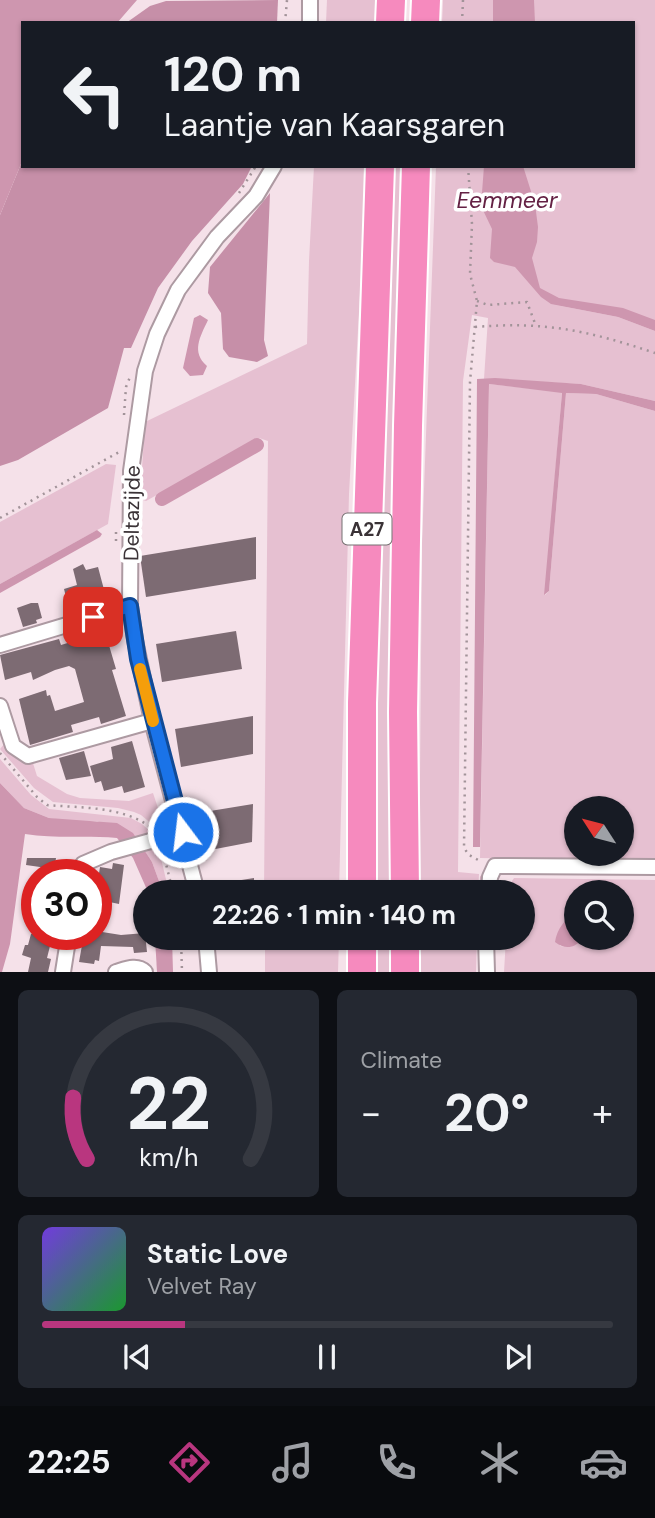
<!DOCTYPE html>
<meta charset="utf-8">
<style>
body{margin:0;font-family:"DM Sans",sans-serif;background:#242831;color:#f1f3f6;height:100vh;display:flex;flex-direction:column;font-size:26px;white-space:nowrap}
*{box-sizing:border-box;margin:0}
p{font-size:23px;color:#9ea1a6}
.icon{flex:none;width:38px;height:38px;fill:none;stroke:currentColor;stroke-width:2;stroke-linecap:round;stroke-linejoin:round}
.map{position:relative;height:972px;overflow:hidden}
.sheet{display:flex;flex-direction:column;gap:18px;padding:18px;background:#0d0f14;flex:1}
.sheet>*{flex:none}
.guide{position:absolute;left:21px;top:21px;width:614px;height:147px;border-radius:0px;box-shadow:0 2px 5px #0004;background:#171b24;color:#f1f3f6;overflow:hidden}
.needle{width:46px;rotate:306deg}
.tools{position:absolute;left:564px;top:796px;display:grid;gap:14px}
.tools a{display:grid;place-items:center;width:70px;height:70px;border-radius:50%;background:#171b24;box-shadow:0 2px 5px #0004;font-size:35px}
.speed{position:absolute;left:21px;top:859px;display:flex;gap:14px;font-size:35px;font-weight:700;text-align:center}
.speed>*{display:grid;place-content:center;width:91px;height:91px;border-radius:50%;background:#171b24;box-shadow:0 2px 5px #0004;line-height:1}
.speed .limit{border:10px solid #d22;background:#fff;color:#111}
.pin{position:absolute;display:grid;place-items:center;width:60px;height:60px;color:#fff;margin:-30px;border-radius:14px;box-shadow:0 4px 10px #0006}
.me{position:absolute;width:77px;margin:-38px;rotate:345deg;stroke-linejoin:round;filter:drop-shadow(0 0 5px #0008)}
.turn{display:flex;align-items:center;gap:24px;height:147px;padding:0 28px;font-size:32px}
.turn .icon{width:91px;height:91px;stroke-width:2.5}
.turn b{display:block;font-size:49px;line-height:60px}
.big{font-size:52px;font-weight:700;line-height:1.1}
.sheet .widget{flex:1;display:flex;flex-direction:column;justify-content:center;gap:10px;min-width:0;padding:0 24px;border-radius:10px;background:#242831}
.sheet .dial{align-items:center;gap:0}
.dial svg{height:182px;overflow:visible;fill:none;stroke:#363941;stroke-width:7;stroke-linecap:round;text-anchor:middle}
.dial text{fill:#f1f3f6;stroke:none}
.song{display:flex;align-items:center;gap:21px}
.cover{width:84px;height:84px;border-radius:10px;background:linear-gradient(135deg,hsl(260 70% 55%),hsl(130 70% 35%))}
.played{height:7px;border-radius:4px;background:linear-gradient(90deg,#b9367f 25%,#363941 25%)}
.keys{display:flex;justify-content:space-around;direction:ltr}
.heat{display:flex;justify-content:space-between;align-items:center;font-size:38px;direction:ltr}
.sheet .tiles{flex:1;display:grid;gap:18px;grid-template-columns:1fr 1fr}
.widget:last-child{grid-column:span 2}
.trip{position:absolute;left:133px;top:880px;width:402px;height:70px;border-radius:35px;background:#171b24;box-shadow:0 2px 5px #0004;font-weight:700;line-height:70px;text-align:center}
.dock{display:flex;height:112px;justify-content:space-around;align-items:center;background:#090b0e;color:#9ea1a6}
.dock .icon{width:49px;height:49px}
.dock .active{color:#b9367f}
.dock b{font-size:32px;color:#f1f3f6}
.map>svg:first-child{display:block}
</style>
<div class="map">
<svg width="655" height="972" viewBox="0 0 655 972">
<rect width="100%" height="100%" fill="#f5e1e9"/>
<g fill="#e6c0d1" fill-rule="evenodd">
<polygon points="327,0 378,0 376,23 326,23"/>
<polygon points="443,0 655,0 655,322 551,304 618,317 655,331 655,401 581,384 484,379 488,318 472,315 463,381 458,872 479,874 478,892 419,892 422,543 436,166 634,166 634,23 442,23"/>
<polygon points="314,166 367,166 349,494 339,892 264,892 268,441 259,438 146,501 140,499 145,422 307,344 309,261"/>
<polygon points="392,166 406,166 392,892 374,892 374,711"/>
<path d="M489 384 562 392 545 595 549 591 566 393 596 394 655 411V861L480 858ZM576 808H621V854H576Z"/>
<polygon points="106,464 116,465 108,524 0,584 0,522"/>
<polygon points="6,742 32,760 37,776 67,794 80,798 129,801 153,793 165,829 159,830 141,815 134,812 118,808 53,802 34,788 0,749"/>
<polygon points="0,759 31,795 49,809 131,818 142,824 153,834 137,839 97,821 73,822 49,818 24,808 0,783"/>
<polygon points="158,846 169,892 163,892 152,862 144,850"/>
<path d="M514 878 655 880V972H504L506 938H523V892H508V887ZM576 892H621V938H584C576 946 571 948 560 946L567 918 576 911Z"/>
<polygon points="265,938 339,938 338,972 265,972"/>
<polygon points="373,938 392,938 393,972 373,972"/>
<polygon points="419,938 477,938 476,972 420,972"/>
</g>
<g fill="#c68fa8">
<polygon points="278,0 277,23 126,23 150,6 166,1"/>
<polygon points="23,159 23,166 252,166 243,184 192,241 158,288 131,348 124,348 108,408 18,460 0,466 0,215"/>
<polygon points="270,193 264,340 268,356 257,362 229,357 223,349 221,313 208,293 210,267"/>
</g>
<g fill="#ce96af">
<polygon points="0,0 137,0 117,23 23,23 23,159 0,215"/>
<polygon points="493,0 534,0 535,23 493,23"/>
<polygon points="484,166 523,166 535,204 538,227 537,242 532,258 540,288 559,298 623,308 655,320 655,331 618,317 551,304 541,297 515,267 494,262 490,258 492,229 481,206"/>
<path d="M200 315 208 320C200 337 191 352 207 366L203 375 190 376 183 368 194 318Z"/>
<polygon points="495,378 581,384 655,401 655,411 596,394 566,393 549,591 544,595 562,393 489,384 480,847 473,847 477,379"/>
<polygon points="97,530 102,534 100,537 0,593 0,584"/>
<path d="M0 783 24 808 49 818 117 823 133 833 152 862 163 892H148L133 858 117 838C86 835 56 839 25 834L10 944 2 972H0Z"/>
<path d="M576 911V938H584C576 947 566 951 555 942 557 929 565 919 576 911Z"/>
<polygon points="155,938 172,938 173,972 157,972"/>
</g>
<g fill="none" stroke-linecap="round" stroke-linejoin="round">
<polyline stroke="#ce96af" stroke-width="3.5" points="482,892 482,877"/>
<polyline stroke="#ce96af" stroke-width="14" points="162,499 257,445"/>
</g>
<g fill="#7d6b73">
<polygon points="256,537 256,579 146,597 140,556"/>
<polygon points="83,564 86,570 98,567 107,601 83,608 81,601 68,605 64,589 77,585 73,569"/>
<polygon points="31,603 38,603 42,618 36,620 37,623 23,627 17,608"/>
<polygon points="103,625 116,669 112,670 126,716 101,724 99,717 71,725 73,732 30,745 19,699 46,690 47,696 50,695 55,711 84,702 75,669 69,666 55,670 33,680 31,672 5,680 0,655 59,639 61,645 84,638 82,632"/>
<polygon points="236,631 242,669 162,682 156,644"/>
<polygon points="253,716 253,754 181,767 175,729"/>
<polygon points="132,741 145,787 124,793 122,786 104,791 101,781 95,783 90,766 113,759 111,747"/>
<polygon points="84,751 91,776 66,780 59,758"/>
<polygon points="253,804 252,842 205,851 198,813"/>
<polygon points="27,858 56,858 55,865 70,867 67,875 47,875 47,868 26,865"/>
<polygon points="113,863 124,865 119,904 100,900 102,893 96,892 100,867 112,869"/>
<polygon points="254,878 254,892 225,892 229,882"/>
<polygon points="96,931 121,935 145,933 147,952 134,953 133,947 101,946 99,961 95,960 94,964 79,962 84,934 96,934"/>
<polygon points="31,934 53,934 47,958 51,959 48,972 28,972 31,958 22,955 25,945 28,945"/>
</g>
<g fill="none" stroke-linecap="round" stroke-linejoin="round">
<g stroke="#ad9aa2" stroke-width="18">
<g id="minor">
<polyline points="310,23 310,0"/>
<polyline points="0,645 130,606"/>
<polyline points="0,706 13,746 28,756 152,721"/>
<polyline points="77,875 83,864 111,852 183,832"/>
<polyline points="197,892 152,721 135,640 130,606 131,471 145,371 157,334 178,290 217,237 256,196 274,166"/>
<polyline points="489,892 490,877 495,866 655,867"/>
<polyline points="206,938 209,972"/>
<polyline points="486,938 487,972"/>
<polyline points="63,972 69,934"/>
<path d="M116 972C126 969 137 964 145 972"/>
</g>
</g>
<g stroke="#fff" stroke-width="32">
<g id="motorway">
<polyline points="390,23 391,0"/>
<polyline points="425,23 426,0"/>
<polyline points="362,892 362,703 380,166"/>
<polyline points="405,892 403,712 408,426 416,166"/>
<polyline points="362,938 362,972"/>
<polyline points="405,938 405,972"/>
</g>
</g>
<g stroke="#a29399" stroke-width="2.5" stroke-dasharray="2 5" stroke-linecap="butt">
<polyline points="285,23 287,0"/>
<polyline points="462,23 463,0"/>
<polyline points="468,166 472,224 470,274 477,301 470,382 464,848 469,855 482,862"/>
<polyline points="239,193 256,166"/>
<polyline points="477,301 488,305 527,302 536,326"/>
<path d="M475 327C546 321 589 331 655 353"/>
<polyline points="124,415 126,387 130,377"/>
<polyline points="0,518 121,451"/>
<polyline points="116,541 116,527"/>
<path d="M0 753 37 797 47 805C81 808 123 806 152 828"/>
<polyline points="163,852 173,892"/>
<polyline points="181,938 182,972"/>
</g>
<use href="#minor" stroke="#fff" stroke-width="14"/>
<use href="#motorway" stroke="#f68abe" stroke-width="28"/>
</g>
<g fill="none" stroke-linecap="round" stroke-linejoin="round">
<g stroke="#114b97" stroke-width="18">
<polyline id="route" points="93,617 130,606 138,659 183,832"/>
</g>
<use href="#route" stroke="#1a73e8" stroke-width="12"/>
<polyline stroke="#f59e0b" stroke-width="12" points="140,669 153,721"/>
</g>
<g text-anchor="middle" stroke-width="7" stroke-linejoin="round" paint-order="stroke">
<rect fill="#fff" stroke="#757072" stroke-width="2" x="342.5" y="513.5" width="49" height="31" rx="5"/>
<g font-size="19" font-weight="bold" fill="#3a3236">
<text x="367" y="536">A27</text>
</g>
<g font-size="21" fill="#3a3236" stroke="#fff">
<text transform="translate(132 513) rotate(-89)" y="7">Deltazijde</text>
</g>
<g font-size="23" font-style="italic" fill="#642144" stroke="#fff">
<text x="507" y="208">Eemmeer</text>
</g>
</g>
</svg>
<div class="tools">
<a><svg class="needle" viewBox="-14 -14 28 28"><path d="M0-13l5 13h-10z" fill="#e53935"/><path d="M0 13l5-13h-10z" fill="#9ea1a6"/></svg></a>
<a><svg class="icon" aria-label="search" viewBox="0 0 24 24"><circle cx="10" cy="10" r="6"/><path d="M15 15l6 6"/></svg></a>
</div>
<div class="speed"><div class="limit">30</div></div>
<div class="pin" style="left:93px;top:617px;background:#d93025"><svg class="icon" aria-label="arrive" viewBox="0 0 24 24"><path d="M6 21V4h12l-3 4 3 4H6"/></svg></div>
<svg class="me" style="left:183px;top:832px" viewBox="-20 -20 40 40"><circle r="17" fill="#1a73e8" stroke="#fff" stroke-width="3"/><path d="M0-11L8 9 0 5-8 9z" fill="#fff"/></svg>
<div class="trip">22:26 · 1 min · 140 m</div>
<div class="guide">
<div class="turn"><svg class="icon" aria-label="left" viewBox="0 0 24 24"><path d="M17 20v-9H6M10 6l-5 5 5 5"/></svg><div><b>120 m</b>Laantje van Kaarsgaren</div></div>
</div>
</div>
<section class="sheet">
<div class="tiles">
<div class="widget dial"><svg viewBox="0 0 100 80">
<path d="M14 69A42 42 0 1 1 86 69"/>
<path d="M14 69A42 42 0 0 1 8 42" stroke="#b9367f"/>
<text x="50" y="56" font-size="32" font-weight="700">22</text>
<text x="50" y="72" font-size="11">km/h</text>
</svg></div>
<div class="widget"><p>Climate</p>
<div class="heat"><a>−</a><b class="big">20°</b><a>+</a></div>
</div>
<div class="widget">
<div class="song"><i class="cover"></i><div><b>Static Love</b><p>Velvet Ray</p></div></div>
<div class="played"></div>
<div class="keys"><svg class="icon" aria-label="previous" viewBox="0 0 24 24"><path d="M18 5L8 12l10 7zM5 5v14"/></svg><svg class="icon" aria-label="pause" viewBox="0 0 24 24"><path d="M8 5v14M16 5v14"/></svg><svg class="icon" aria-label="next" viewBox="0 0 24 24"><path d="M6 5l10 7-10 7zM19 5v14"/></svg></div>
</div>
</div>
</section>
<nav class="dock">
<b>22:25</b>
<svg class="icon active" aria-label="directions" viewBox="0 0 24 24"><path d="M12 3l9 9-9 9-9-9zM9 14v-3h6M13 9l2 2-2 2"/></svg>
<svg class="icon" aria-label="music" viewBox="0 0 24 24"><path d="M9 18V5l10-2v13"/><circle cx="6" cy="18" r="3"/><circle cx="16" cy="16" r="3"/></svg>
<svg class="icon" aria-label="phone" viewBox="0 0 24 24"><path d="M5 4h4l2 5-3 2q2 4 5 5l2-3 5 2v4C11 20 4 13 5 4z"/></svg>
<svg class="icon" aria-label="climate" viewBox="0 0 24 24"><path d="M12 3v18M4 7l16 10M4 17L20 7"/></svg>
<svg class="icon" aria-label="car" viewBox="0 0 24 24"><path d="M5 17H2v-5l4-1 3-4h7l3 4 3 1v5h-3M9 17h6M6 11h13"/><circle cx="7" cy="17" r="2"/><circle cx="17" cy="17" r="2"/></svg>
</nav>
